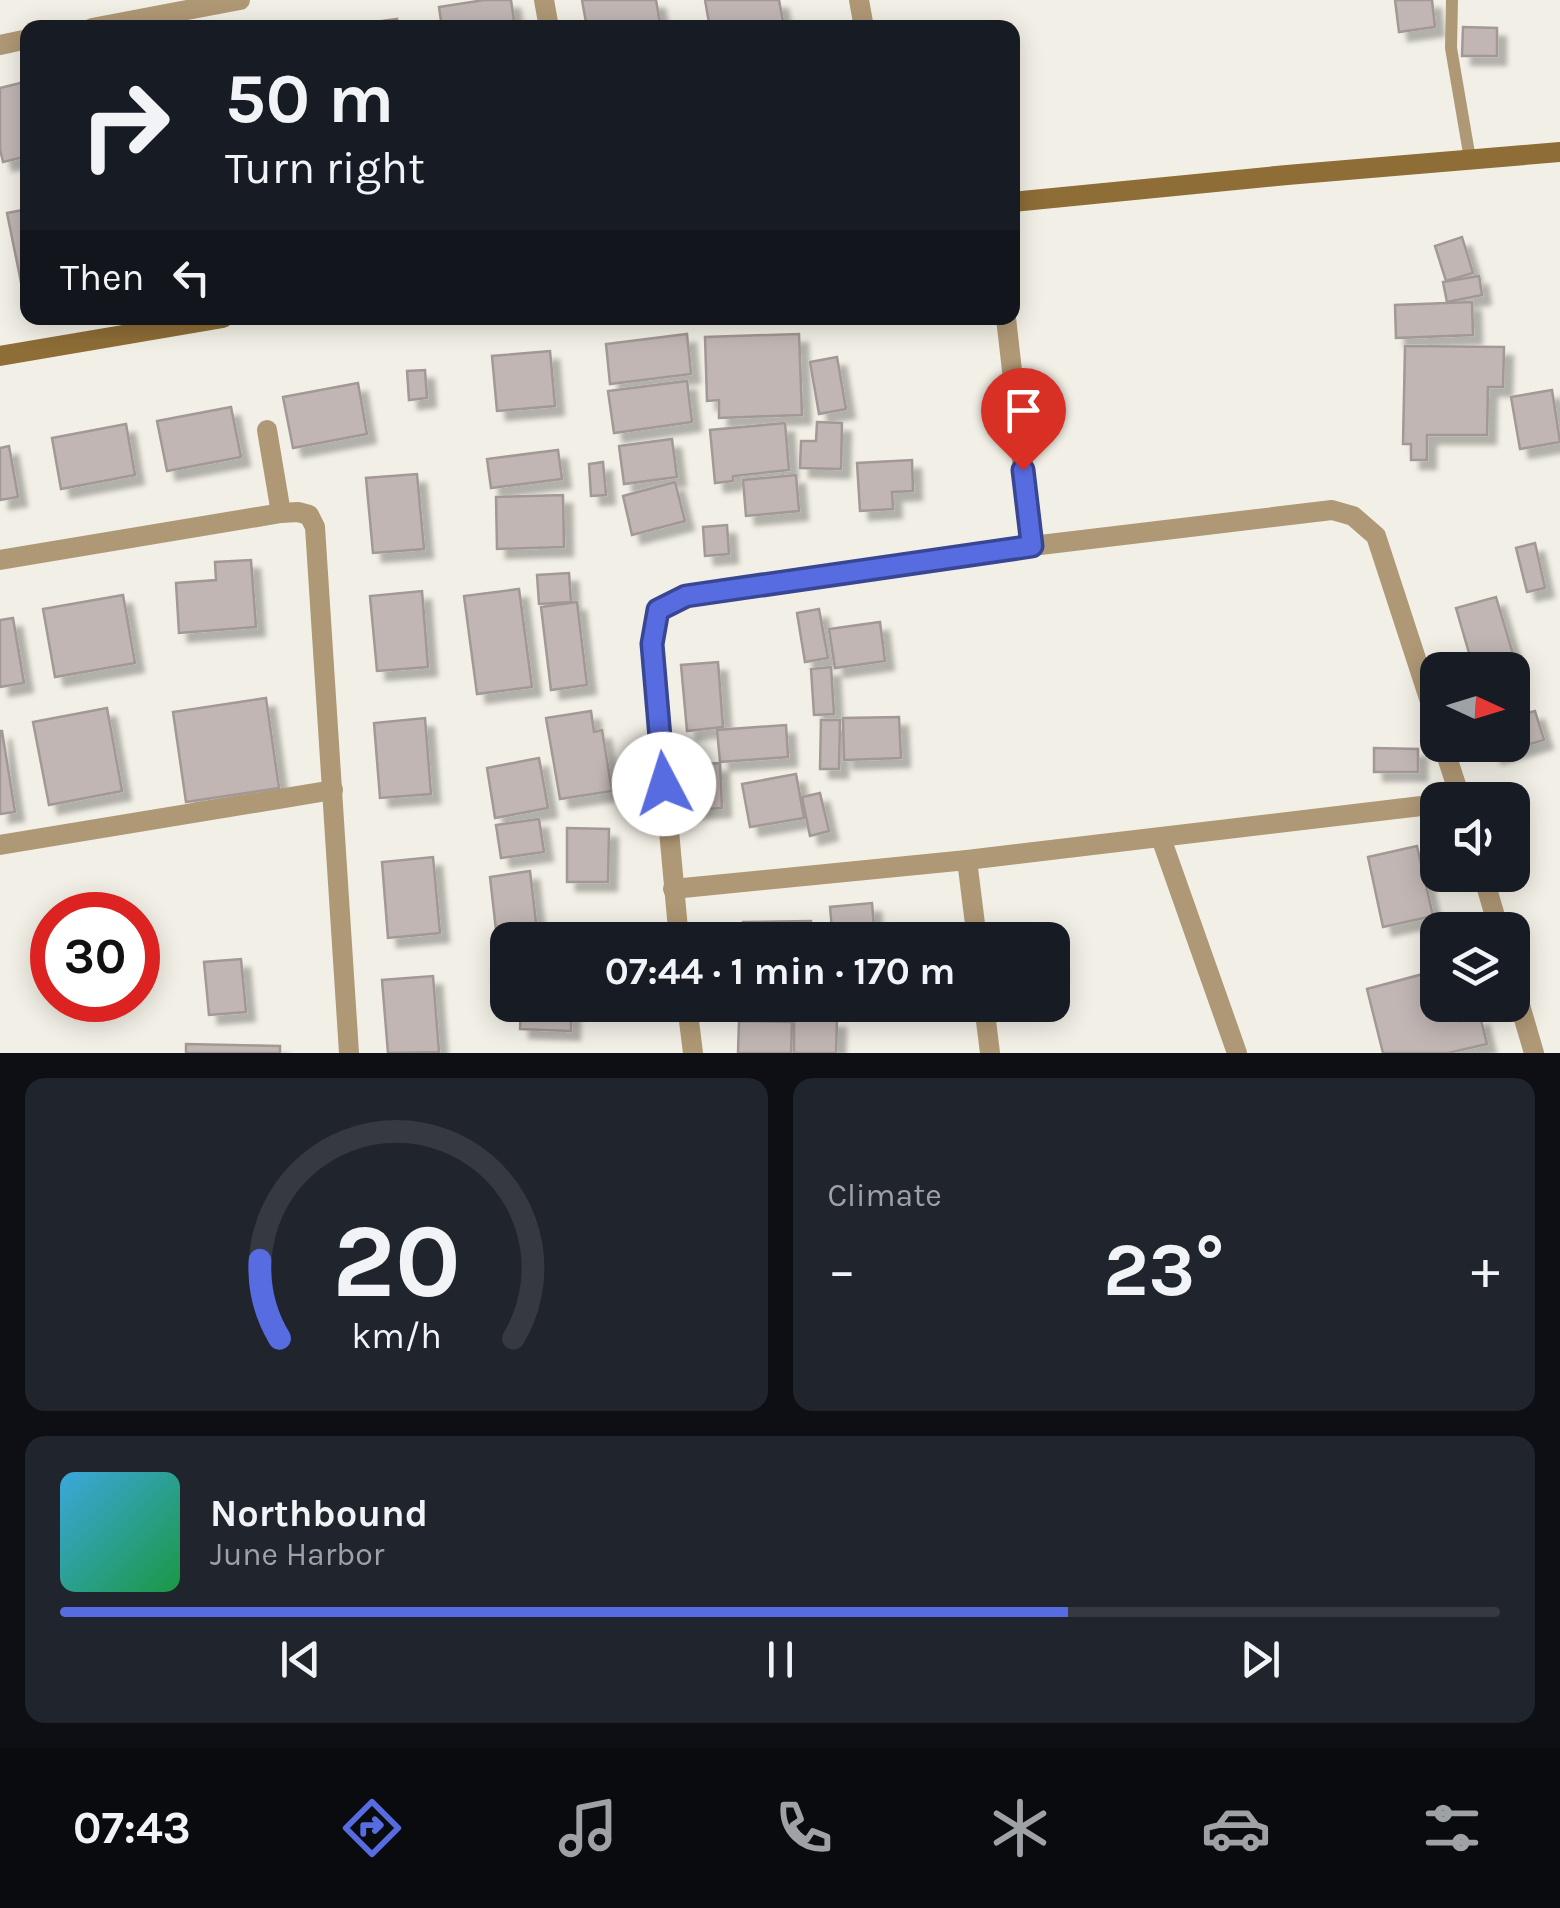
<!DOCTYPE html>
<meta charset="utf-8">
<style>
body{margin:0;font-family:Karla,sans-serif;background:#20242c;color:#f1f3f6;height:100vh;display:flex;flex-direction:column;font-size:38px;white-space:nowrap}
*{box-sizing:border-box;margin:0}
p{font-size:32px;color:#9ea1a6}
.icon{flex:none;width:55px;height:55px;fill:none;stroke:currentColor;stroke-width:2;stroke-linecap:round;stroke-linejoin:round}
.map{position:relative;height:1053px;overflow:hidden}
.panel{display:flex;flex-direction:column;gap:25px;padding:25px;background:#0d0f14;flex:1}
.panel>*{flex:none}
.banner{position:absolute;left:20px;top:20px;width:1000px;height:305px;border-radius:20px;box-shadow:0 5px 25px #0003;background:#171b24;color:#f1f3f6;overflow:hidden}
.needle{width:65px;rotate:94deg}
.fabs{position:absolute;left:1420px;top:652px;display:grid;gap:20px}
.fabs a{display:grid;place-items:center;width:110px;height:110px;border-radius:20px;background:#171b24;box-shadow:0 5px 25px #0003;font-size:50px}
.speed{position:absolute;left:30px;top:892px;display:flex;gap:20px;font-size:50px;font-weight:700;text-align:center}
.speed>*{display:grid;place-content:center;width:130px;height:130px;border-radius:50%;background:#171b24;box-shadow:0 5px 25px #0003;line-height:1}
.speed .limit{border:15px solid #d22;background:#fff;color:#111}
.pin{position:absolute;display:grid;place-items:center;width:85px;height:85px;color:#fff;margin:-102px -42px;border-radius:50% 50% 50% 0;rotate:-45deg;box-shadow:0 0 10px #0007}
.pin .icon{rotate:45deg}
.me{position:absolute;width:110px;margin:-55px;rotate:355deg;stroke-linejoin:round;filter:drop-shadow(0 0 8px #0008)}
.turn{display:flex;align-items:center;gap:35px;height:210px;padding:0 40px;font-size:45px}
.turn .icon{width:130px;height:130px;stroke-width:2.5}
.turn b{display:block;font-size:70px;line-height:85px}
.then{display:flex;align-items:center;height:95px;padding:0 40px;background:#0003;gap:20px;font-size:38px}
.big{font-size:75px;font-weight:700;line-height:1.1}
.panel .tile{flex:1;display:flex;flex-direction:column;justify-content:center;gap:15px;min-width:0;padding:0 35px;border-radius:20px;background:#20242c}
.panel .dial{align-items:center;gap:0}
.dial svg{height:260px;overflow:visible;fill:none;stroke:#363941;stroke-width:7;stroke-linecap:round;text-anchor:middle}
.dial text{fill:#f1f3f6;stroke:none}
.song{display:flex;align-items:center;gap:30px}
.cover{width:120px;height:120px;border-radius:15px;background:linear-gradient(135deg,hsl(200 70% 55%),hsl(140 70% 35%))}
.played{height:10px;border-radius:5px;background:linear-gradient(90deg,#586ce2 70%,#363941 70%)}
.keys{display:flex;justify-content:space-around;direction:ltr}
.heat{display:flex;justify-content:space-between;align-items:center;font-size:55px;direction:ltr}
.panel .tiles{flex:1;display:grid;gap:25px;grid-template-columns:1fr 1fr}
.tile:last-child{grid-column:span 2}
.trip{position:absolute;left:490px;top:922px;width:580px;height:100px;border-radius:20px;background:#171b24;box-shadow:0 5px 25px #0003;font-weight:700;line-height:100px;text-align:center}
.tabs{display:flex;height:160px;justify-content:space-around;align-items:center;background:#090b0e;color:#9ea1a6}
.tabs .icon{width:70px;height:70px}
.tabs .current{color:#586ce2}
.tabs b{font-size:45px;color:#f1f3f6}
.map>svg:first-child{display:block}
</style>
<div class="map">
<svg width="1560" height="1053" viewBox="0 0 1560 1053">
<defs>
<filter id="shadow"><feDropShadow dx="9" dy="9" stdDeviation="2.5" flood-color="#0004"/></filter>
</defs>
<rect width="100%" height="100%" fill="#f2f0e6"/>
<g fill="#c1b6b4" stroke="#a29895" stroke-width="2.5" filter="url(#shadow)">
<polygon points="484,0 511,0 515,28 442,28 439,7"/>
<polygon points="582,0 656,0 661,28 587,28"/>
<polygon points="705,0 779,0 784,27 710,28"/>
<polygon points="1395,0 1432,0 1435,27 1399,32"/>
<polygon points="397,19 398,28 331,28"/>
<polygon points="1463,27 1497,28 1497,56 1462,56"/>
<polygon points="28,81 28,156 3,162 0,149 0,88"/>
<polygon points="28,209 28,286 22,287 7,213"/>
<polygon points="1462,237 1473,273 1446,281 1435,246"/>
<polygon points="1479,276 1482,295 1447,302 1443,282"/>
<polygon points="1472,302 1473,335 1396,338 1395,305"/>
<polygon points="687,334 691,374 610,384 606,344"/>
<polygon points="799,334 802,415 719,418 719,400 707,401 705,337"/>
<polygon points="1405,346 1504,347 1503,387 1488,387 1487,435 1427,435 1427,460 1411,460 1411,444 1403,444"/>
<polygon points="550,351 555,406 497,411 492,356"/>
<polygon points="837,357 846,409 819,414 810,362"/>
<polygon points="425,370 427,398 409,400 407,371"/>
<polygon points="687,381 692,422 614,433 608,391"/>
<polygon points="358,383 367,434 293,448 283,397"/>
<polygon points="1552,390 1560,442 1520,449 1511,397"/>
<polygon points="231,407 241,457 167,471 157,421"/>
<polygon points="817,422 842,423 841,469 800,468 801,441 816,441"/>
<polygon points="785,423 789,470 733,476 733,481 715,483 710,430"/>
<polygon points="126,424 135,475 61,489 52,438"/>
<polygon points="672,439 677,477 624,484 619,446"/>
<polygon points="9,446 18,497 0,500 0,448"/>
<polygon points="558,450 562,479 491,488 487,459"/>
<polygon points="912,460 913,491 892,492 893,509 860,511 857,463"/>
<polygon points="603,462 606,495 591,496 589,464"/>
<polygon points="417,474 424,549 373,553 366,478"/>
<polygon points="796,475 799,511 746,516 743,480"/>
<polygon points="675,482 685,521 632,535 623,496"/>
<polygon points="563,495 564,547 497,549 496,497"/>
<polygon points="727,525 729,554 705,556 703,527"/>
<polygon points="1535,543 1545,588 1527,592 1516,548"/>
<polygon points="251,560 256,627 179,633 176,583 216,580 215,562"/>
<polygon points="569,573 571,602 539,604 537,575"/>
<polygon points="519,589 532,687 477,694 464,596"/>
<polygon points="422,591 428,667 377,671 370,596"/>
<polygon points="123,595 135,663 55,677 43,609"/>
<polygon points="1496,597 1515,661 1483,670 1474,670 1456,608"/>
<polygon points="577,602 587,685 551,690 541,607"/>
<polygon points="819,609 828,658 805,662 797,613"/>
<polygon points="13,618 24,683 0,687 0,620"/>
<polygon points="880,622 885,661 835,668 829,629"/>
<polygon points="718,662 723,727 687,731 681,665"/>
<polygon points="831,667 834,714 814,715 811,669"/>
<polygon points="266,698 279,788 186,802 173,712"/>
<polygon points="107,708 122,791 49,805 33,722"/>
<polygon points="591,711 594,732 602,730 612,791 560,799 546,718"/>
<polygon points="1535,711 1544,740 1493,755 1490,745 1512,745 1512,717"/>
<polygon points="899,717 901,758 844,760 843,718"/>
<polygon points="425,718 431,794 380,798 374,723"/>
<polygon points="821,720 840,720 839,769 820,769"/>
<polygon points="786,725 788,757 720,762 717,730"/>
<polygon points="0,731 2,731 15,812 0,814"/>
<polygon points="1374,748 1418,749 1418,772 1374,772"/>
<polygon points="539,758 548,808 495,818 487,768"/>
<polygon points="720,763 722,808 688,810 686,765"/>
<polygon points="796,774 804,818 750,827 742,784"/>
<polygon points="820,793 829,831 810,836 802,797"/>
<polygon points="539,819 544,852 501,858 496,825"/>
<polygon points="567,828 609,829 608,882 567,882"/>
<polygon points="1417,846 1433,916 1383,927 1368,857"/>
<polygon points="433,857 440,933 388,938 382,862"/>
<polygon points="530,871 538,940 508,940 508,991 503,992 490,877"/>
<polygon points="872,903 875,940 833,940 830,907"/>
<polygon points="811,921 812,940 743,940 743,922"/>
<polygon points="241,959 246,1012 209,1015 204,962"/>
<polygon points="1438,970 1438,1005 1456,1005 1460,1021 1480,1016 1487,1044 1448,1053 1383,1053 1367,989"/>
<polygon points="433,976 439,1052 388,1053 382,980"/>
<polygon points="521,1005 571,1005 571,1031 520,1029"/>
<polygon points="794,1019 837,1019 836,1053 794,1053"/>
<polygon points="739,1021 792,1022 791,1053 738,1053"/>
<polygon points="186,1044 280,1046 280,1053 186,1053"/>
</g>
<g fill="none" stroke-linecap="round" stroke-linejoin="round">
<polyline stroke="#af9875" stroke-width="12" points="1452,0 1451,48 1470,159"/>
<g stroke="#af9875" stroke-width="20">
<polyline points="544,0 549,28"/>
<polyline points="859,0 864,28"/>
<polyline points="92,28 240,0"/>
<polyline points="0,45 28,39"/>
<polyline points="1006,318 1032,546"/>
<polyline points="267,430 281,513"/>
<polyline points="0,560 281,513 298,512 309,515 315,527 349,1053"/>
<polyline points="1443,745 1461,800"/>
<polyline points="1161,838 1237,1053"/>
<polyline points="0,845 333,790"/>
<polyline points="967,860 977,940"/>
<polyline points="1483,875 1499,930"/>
<polyline points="673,889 967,860 1438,804"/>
<polyline points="679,940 652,645 658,610 685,596 1032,546 1332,510 1353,516 1376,536 1438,726"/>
<polyline points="1512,978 1534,1053"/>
<polyline points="687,1005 693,1053"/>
<polyline points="984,1005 990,1053"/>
</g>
<g stroke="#8e6d36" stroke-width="20">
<polyline points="1012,202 1287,175 1560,152"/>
<polyline points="0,356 223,318"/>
</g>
</g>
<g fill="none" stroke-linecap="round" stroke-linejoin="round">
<g stroke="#394693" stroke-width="25">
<polyline id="route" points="664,784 652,644 658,610 686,596 1032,546 1023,470"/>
</g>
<use href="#route" stroke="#586ce2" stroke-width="18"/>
</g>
</svg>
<div class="fabs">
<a><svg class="needle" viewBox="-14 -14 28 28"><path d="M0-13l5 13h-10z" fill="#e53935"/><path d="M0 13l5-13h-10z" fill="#9ea1a6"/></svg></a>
<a><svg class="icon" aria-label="sound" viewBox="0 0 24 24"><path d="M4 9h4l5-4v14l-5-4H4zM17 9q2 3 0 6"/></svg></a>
<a><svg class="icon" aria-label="layers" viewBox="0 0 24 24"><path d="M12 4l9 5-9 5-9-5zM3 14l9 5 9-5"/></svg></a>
</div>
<div class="speed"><div class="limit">30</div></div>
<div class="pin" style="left:1023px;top:470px;background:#d93025"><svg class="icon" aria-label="arrive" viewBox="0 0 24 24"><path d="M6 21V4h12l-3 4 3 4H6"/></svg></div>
<svg class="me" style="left:664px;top:784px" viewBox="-20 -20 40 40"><circle r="19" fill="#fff"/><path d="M0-13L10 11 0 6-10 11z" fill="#586ce2"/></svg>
<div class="trip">07:44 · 1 min · 170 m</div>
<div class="banner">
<div class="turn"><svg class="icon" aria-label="right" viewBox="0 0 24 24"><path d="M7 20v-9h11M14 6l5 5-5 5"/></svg><div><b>50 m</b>Turn right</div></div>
<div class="then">Then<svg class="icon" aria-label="left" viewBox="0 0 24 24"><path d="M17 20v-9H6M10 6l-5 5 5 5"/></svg></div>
</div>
</div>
<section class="panel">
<div class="tiles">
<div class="tile dial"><svg viewBox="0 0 100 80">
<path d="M14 69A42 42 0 1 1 86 69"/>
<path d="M14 69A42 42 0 0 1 8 45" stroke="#586ce2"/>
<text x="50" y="56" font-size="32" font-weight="700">20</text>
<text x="50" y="72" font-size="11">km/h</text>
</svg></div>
<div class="tile"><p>Climate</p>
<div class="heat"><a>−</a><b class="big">23°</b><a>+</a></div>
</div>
<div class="tile">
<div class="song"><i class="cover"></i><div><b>Northbound</b><p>June Harbor</p></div></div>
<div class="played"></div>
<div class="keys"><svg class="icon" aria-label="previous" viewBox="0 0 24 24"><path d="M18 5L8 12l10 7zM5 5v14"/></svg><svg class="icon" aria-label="pause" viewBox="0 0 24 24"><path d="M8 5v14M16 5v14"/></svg><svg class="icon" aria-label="next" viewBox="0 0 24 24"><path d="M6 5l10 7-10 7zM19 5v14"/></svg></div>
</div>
</div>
</section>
<nav class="tabs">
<b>07:43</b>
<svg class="icon current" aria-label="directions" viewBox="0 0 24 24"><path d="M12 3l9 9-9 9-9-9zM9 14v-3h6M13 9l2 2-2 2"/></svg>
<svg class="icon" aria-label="music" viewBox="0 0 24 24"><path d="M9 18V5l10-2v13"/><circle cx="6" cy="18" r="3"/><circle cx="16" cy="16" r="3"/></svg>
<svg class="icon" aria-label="phone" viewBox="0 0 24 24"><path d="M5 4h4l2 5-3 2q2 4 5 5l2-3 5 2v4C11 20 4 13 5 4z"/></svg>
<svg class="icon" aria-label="climate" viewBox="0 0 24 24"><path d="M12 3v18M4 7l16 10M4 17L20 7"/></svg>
<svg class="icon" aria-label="car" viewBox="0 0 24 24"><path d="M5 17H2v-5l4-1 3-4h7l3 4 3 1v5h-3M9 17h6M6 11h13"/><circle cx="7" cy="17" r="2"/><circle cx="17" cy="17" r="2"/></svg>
<svg class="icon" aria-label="filters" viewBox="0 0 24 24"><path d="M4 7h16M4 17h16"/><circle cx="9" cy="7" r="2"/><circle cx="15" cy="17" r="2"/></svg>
</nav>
